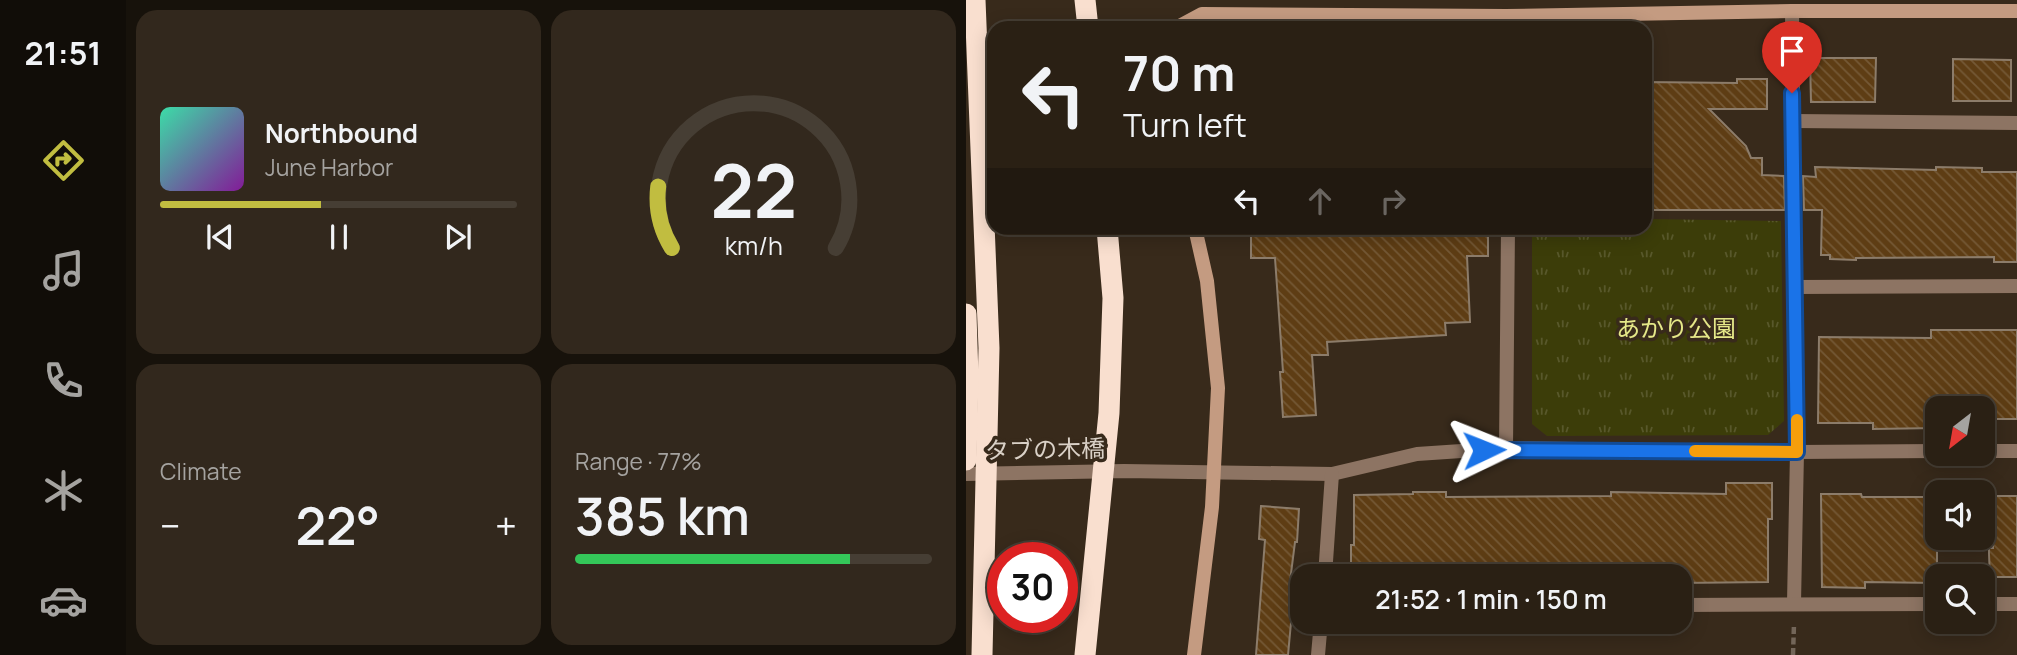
<!DOCTYPE html>
<meta charset="utf-8">
<style>
body{margin:0;font-family:Manrope,"Noto Sans JP",sans-serif;background:#32281d;color:#f1f3f6;height:100vh;display:flex;flex-direction:column;font-size:26px;white-space:nowrap}
*{box-sizing:border-box;margin:0}
p{font-size:23px;color:#a5a3a0}
.icon{flex:none;width:38px;height:38px;fill:none;stroke:currentColor;stroke-width:2;stroke-linecap:round;stroke-linejoin:round}
.map{position:relative;flex:1;overflow:hidden}
.sheet{display:flex;flex-direction:column;gap:10px;padding:10px;background:#17120b;width:840px}
.sheet>*{flex:none}
.hud{position:absolute;left:21px;top:21px;width:665px;height:214px;border-radius:21px;box-shadow:0 4px 18px #0003,0 0 0 2px #463e34;background:#2a2014;color:#f1f3f6;overflow:hidden}
.needle{width:46px;rotate:211deg}
.buttons{position:absolute;left:959px;top:396px;display:grid;gap:14px}
.buttons a{display:grid;place-items:center;width:70px;height:70px;border-radius:14px;background:#2a2014;box-shadow:0 4px 18px #0003,0 0 0 2px #463e34;font-size:35px}
.speed{position:absolute;left:21px;top:542px;display:flex;gap:14px;font-size:35px;font-weight:700;text-align:center}
.speed>*{display:grid;place-content:center;width:91px;height:91px;border-radius:50%;background:#2a2014;box-shadow:0 4px 18px #0003,0 0 0 2px #463e34;line-height:1}
.speed .limit{border:10px solid #d22;background:#fff;color:#111}
.pin{position:absolute;display:grid;place-items:center;width:60px;height:60px;color:#fff;margin:-72px -30px;border-radius:50% 50% 50% 0;rotate:-45deg;box-shadow:0 0 7px #0007}
.pin .icon{rotate:45deg}
.me{position:absolute;width:77px;margin:-38px;rotate:88deg;stroke-linejoin:round;filter:drop-shadow(0 0 5px #0008)}
.turn{display:flex;align-items:center;gap:24px;height:147px;padding:0 21px;font-size:32px}
.turn .icon{width:91px;height:91px;stroke-width:2.5}
.turn b{display:block;font-size:49px;line-height:60px}
.lanes{display:flex;align-items:center;height:66px;padding:0 21px;background:#0003;justify-content:center;gap:35px;direction:ltr}
.lanes .off{opacity:.35}
.big{font-size:52px;font-weight:600;line-height:1.1}
.sheet .card{flex:1;display:flex;flex-direction:column;justify-content:center;gap:10px;min-width:0;padding:0 24px;border-radius:21px;background:#32281d}
.sheet .dial{align-items:center;gap:0}
.dial svg{height:182px;overflow:visible;fill:none;stroke:#463e34;stroke-width:7;stroke-linecap:round;text-anchor:middle}
.dial text{fill:#f1f3f6;stroke:none}
.song{display:flex;align-items:center;gap:21px}
.cover{width:84px;height:84px;border-radius:10px;background:linear-gradient(135deg,hsl(160 70% 55%),hsl(290 70% 35%))}
.played{height:7px;border-radius:4px;background:linear-gradient(90deg,#c1bd40 45%,#463e34 45%)}
.keys{display:flex;justify-content:space-around;direction:ltr}
.heat{display:flex;justify-content:space-between;align-items:center;font-size:38px;direction:ltr}
.charge{height:10px;border-radius:5px;background:linear-gradient(90deg,#34c759 77%,#463e34 0)}
.sheet .tiles{flex:1;display:grid;gap:10px;grid-template-columns:repeat(2,1fr)}
.trip{position:absolute;left:324px;top:564px;width:402px;height:70px;border-radius:21px;background:#2a2014;box-shadow:0 4px 18px #0003,0 0 0 2px #463e34;font-weight:600;line-height:70px;text-align:center}
main{display:flex;flex:1;min-height:0}
.menu{display:flex;flex-direction:column;width:126px;justify-content:space-around;align-items:center;background:#110d08;color:#a5a3a0}
.menu .icon{width:49px;height:49px}
.menu .on{color:#c1bd40}
.menu b{font-size:32px;color:#f1f3f6}
.map>svg:first-child{display:block}
</style>
<main>
<nav class="menu">
<b>21:51</b>
<svg class="icon on" aria-label="directions" viewBox="0 0 24 24"><path d="M12 3l9 9-9 9-9-9zM9 14v-3h6M13 9l2 2-2 2"/></svg>
<svg class="icon" aria-label="music" viewBox="0 0 24 24"><path d="M9 18V5l10-2v13"/><circle cx="6" cy="18" r="3"/><circle cx="16" cy="16" r="3"/></svg>
<svg class="icon" aria-label="phone" viewBox="0 0 24 24"><path d="M5 4h4l2 5-3 2q2 4 5 5l2-3 5 2v4C11 20 4 13 5 4z"/></svg>
<svg class="icon" aria-label="climate" viewBox="0 0 24 24"><path d="M12 3v18M4 7l16 10M4 17L20 7"/></svg>
<svg class="icon" aria-label="car" viewBox="0 0 24 24"><path d="M5 17H2v-5l4-1 3-4h7l3 4 3 1v5h-3M9 17h6M6 11h13"/><circle cx="7" cy="17" r="2"/><circle cx="17" cy="17" r="2"/></svg>
</nav>
<section class="sheet">
<div class="tiles">
<div class="card">
<div class="song"><i class="cover"></i><div><b>Northbound</b><p>June Harbor</p></div></div>
<div class="played"></div>
<div class="keys"><svg class="icon" aria-label="previous" viewBox="0 0 24 24"><path d="M18 5L8 12l10 7zM5 5v14"/></svg><svg class="icon" aria-label="pause" viewBox="0 0 24 24"><path d="M8 5v14M16 5v14"/></svg><svg class="icon" aria-label="next" viewBox="0 0 24 24"><path d="M6 5l10 7-10 7zM19 5v14"/></svg></div>
</div>
<div class="card dial"><svg viewBox="0 0 100 80">
<path d="M14 69A42 42 0 1 1 86 69"/>
<path d="M14 69A42 42 0 0 1 8 42" stroke="#c1bd40"/>
<text x="50" y="56" font-size="32" font-weight="700">22</text>
<text x="50" y="72" font-size="11">km/h</text>
</svg></div>
<div class="card"><p>Climate</p>
<div class="heat"><a>−</a><b class="big">22°</b><a>+</a></div>
</div>
<div class="card"><p>Range · 77%</p><b class="big">385 km</b><div class="charge"></div></div>
</div>
</section>
<div class="map">
<svg width="1051" height="655" viewBox="0 0 1051 655">
<defs>
<pattern id="park-tufts" width="24" height="20" patternUnits="userSpaceOnUse" patternTransform="scale(1.75)"><rect width="24" height="20" fill="#3c3d09"/><path d="M3 7l-1-3M5 7V3M7 7l1-3M15 17l-1-3M17 17v-4M19 17l1-3" fill="none" stroke="#58582b"/></pattern>
<pattern id="building-back-hatch" width="6" height="6" patternUnits="userSpaceOnUse" patternTransform="scale(1.75)"><rect width="6" height="6" fill="#5e3d14"/><path d="M-1 5l2 2M0 0l6 6M5-1l2 2" fill="none" stroke="#745835"/></pattern>
</defs>
<rect width="100%" height="100%" fill="#382a1b"/>
<polygon fill="url(#park-tufts)" points="679,219 815,221 818,421 802,435 581,436 566,424 566,228 679,228"/>
<g fill="url(#building-back-hatch)" stroke="#8c7c6a" stroke-width="2">
<polygon points="844,58 910,58 909,102 845,102"/>
<polygon points="987,59 1045,60 1045,101 987,101"/>
<polygon points="771,79 801,79 801,109 743,109 780,146 785,158 796,158 796,175 818,176 819,210 679,210 679,82 771,83"/>
<polygon points="849,167 970,170 970,167 1016,168 1016,172 1051,172 1051,262 1028,262 1028,257 890,258 890,260 864,259 864,255 855,255 856,210 838,210 837,176 850,177"/>
<polygon points="285,228 522,228 522,256 501,256 504,322 479,323 480,335 361,342 362,355 346,355 350,415 317,417 314,372 317,372 309,258 285,258"/>
<polygon points="965,330 1051,330 1051,419 1027,419 1027,408 971,408 971,428 907,429 907,423 852,423 853,337 965,338"/>
<polygon points="760,483 806,483 806,519 802,519 802,582 714,583 714,576 385,576 385,545 388,545 388,495 447,494 447,492 480,492 480,497 645,496 645,492 760,494"/>
<polygon points="855,494 895,494 896,497 971,497 971,583 899,582 899,588 856,587"/>
<polygon points="1027,496 1051,496 1051,577 1024,577 1023,554 1023,548 1027,548"/>
<polygon points="295,506 333,509 331,542 329,542 323,589 328,590 322,655 290,655 299,540 293,539"/>
</g>
<g fill="none" stroke-linecap="round" stroke-linejoin="round">
<polyline stroke="#736659" stroke-width="4.5" stroke-dasharray="7 3.5" stroke-linecap="butt" points="827,655 828,624"/>
<g stroke="#8d7463" stroke-width="14">
<polyline points="826,11 831,452 828,603"/>
<polyline points="827,121 1051,123"/>
<polyline points="830,287 1051,286"/>
<polyline points="540,448 542,228"/>
<polyline points="1017,451 1051,451"/>
<polyline points="0,474 158,471 366,474 451,454 540,448 831,452 971,451"/>
<polyline points="359,576 366,474"/>
<polyline points="1017,604 1051,604"/>
<polyline points="714,605 971,604"/>
<polyline points="352,655 355,621"/>
</g>
<g stroke="#c49b81" stroke-width="14">
<polyline points="210,28 236,14 540,16 826,11 1051,11"/>
<polyline points="228,655 246,507 252,388 241,281 229,228"/>
</g>
<g stroke="#f9dfcf" stroke-width="21">
<polyline points="9,0 23,348 16,655"/>
<polyline points="119,0 122,28"/>
<polyline points="0,314 2,377 0,460"/>
<polyline points="119,655 143,413 147,298 141,228"/>
</g>
</g>
<g fill="none" stroke-linecap="round" stroke-linejoin="round">
<g stroke="#114b97" stroke-width="18">
<polyline id="route" points="518,450 831,452 826,93"/>
</g>
<use href="#route" stroke="#1a73e8" stroke-width="12"/>
<polyline stroke="#f59e0b" stroke-width="12" points="729,451 831,452 831,420"/>
</g>
<g text-anchor="middle" stroke-width="7" stroke-linejoin="round" paint-order="stroke">
<g font-size="24" fill="#e5e888" stroke="#382a1b">
<text x="710" y="337">あかり公園</text>
</g>
<g font-size="24" fill="#dad1c7" stroke="#382a1b">
<text transform="translate(79 450) rotate(-1)" y="8">タブの木橋</text>
</g>
</g>
</svg>
<div class="buttons">
<a><svg class="needle" viewBox="-14 -14 28 28"><path d="M0-13l5 13h-10z" fill="#e53935"/><path d="M0 13l5-13h-10z" fill="#a5a3a0"/></svg></a>
<a><svg class="icon" aria-label="sound" viewBox="0 0 24 24"><path d="M4 9h4l5-4v14l-5-4H4zM17 9q2 3 0 6"/></svg></a>
<a><svg class="icon" aria-label="search" viewBox="0 0 24 24"><circle cx="10" cy="10" r="6"/><path d="M15 15l6 6"/></svg></a>
</div>
<div class="speed"><div class="limit">30</div></div>
<div class="pin" style="left:826px;top:93px;background:#d93025"><svg class="icon" aria-label="arrive" viewBox="0 0 24 24"><path d="M6 21V4h12l-3 4 3 4H6"/></svg></div>
<svg class="me" style="left:518px;top:450px" viewBox="-20 -20 40 40"><path d="M0-17L14 15 0 8-14 15z" fill="#1a73e8" stroke="#fff" stroke-width="4"/></svg>
<div class="trip">21:52 · 1 min · 150 m</div>
<div class="hud">
<div class="turn"><svg class="icon" aria-label="left" viewBox="0 0 24 24"><path d="M17 20v-9H6M10 6l-5 5 5 5"/></svg><div><b>70 m</b>Turn left</div></div>
<div class="lanes"><svg class="icon" aria-label="left" viewBox="0 0 24 24"><path d="M17 20v-9H6M10 6l-5 5 5 5"/></svg><svg class="icon off" aria-label="ahead" viewBox="0 0 24 24"><path d="M12 20V5M6 11l6-6 6 6"/></svg><svg class="icon off" aria-label="right" viewBox="0 0 24 24"><path d="M7 20v-9h11M14 6l5 5-5 5"/></svg></div>
</div>
</div>
</main>
